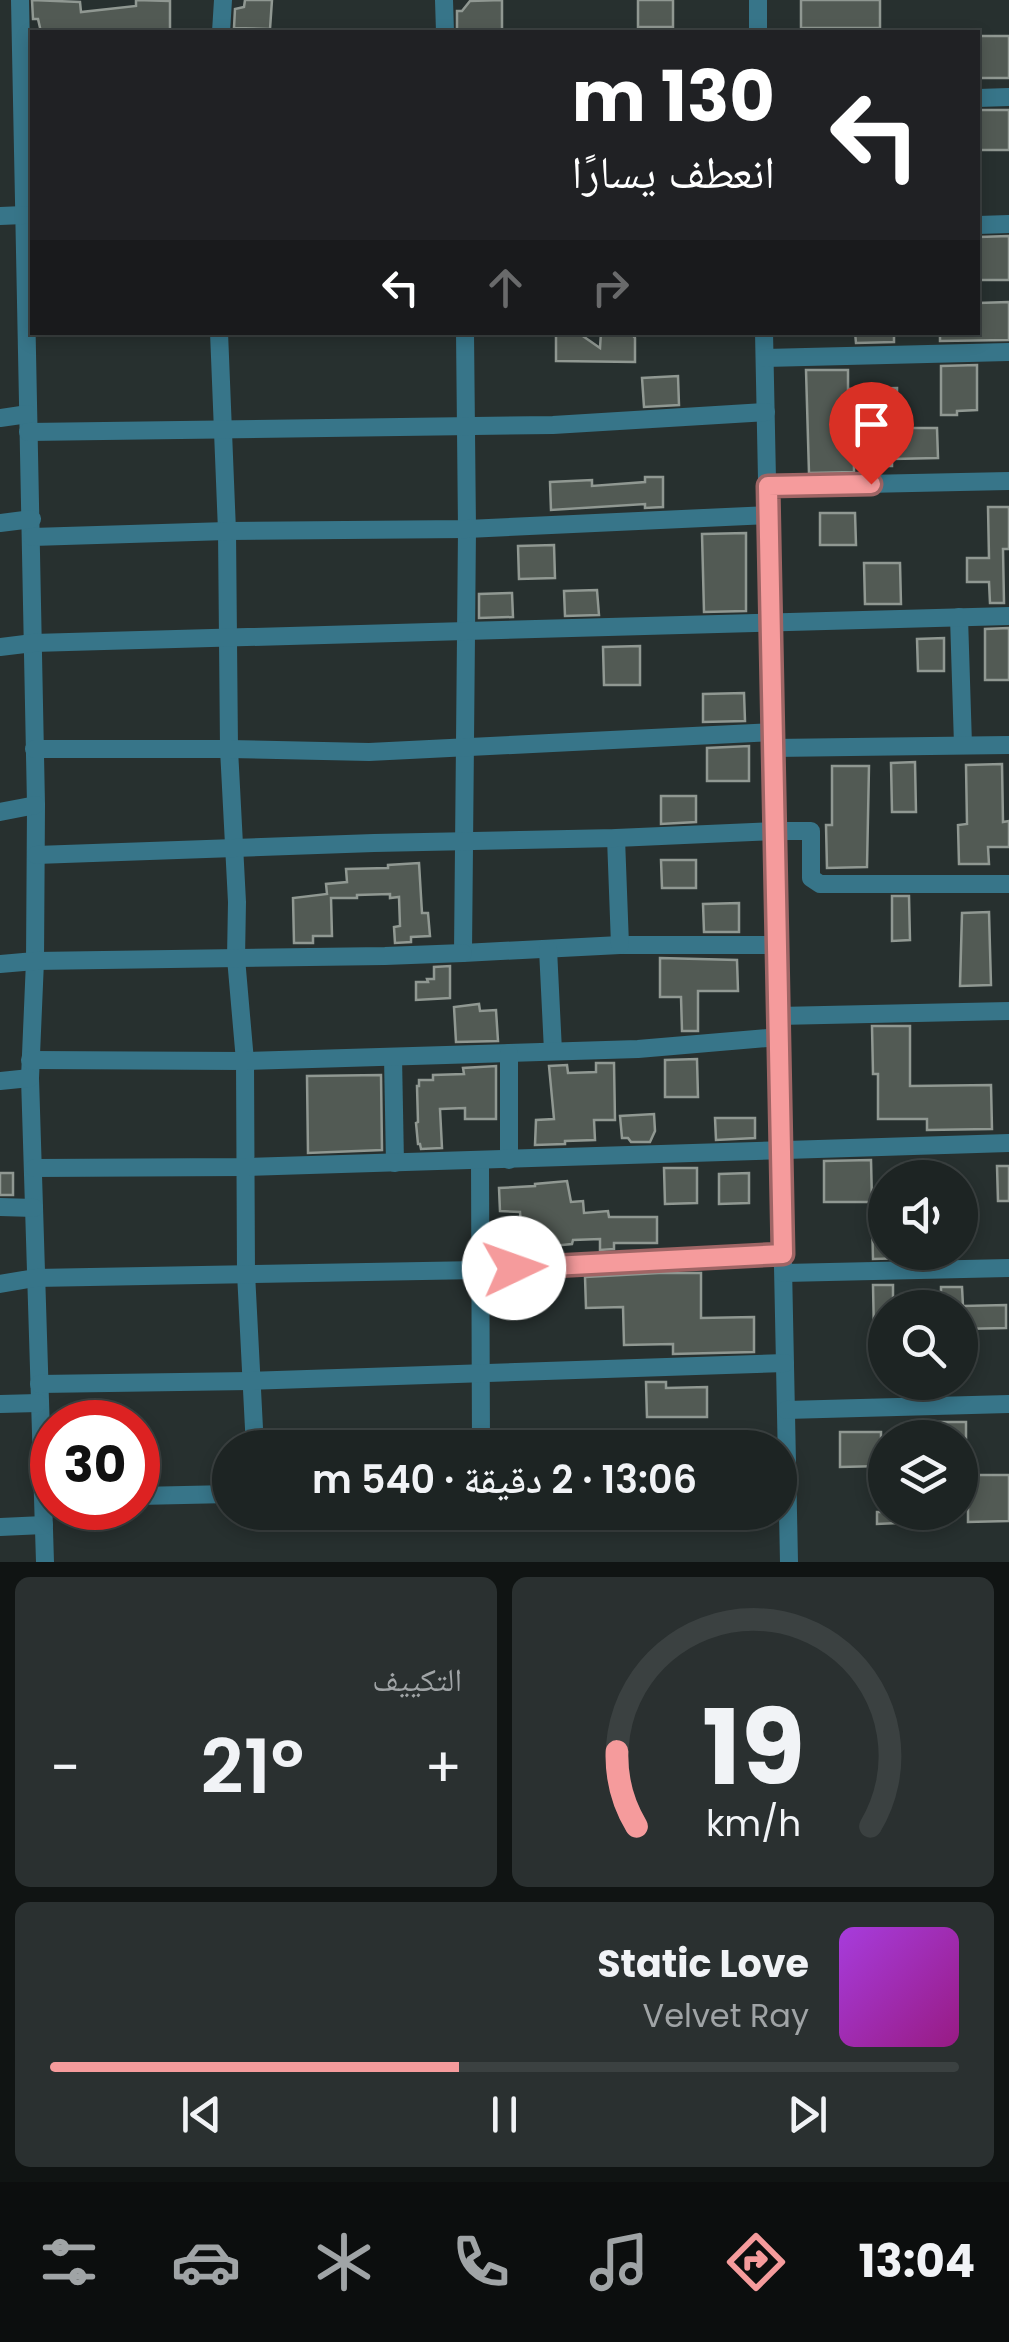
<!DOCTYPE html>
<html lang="ar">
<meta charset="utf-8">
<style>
body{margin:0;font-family:Poppins,"Noto Naskh Arabic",sans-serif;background:#2a3030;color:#f1f3f6;direction:rtl;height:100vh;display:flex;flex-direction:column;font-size:38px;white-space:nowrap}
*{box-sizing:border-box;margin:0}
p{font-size:32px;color:#a0a4a6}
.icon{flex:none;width:55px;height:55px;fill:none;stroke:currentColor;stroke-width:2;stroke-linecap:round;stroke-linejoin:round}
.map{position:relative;height:1562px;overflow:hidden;direction:ltr}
.sheet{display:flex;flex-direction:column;gap:15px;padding:15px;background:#101413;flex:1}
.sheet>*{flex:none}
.banner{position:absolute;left:30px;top:30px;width:950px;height:305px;border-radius:0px;box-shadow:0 5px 15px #0003,0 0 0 2px #3b4141;direction:rtl;background:#202124;color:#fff;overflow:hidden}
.controls{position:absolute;left:868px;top:1160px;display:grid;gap:20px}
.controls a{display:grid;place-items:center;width:110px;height:110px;border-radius:50%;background:#1d2423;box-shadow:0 5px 15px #0003,0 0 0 2px #3b4141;font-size:50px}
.speed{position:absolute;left:30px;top:1400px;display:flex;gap:20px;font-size:50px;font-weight:700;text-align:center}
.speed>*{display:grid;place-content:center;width:130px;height:130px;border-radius:50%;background:#1d2423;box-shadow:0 5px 15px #0003,0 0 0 2px #3b4141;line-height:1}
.speed .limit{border:15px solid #d22;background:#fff;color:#111}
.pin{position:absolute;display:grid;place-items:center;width:85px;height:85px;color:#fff;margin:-102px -42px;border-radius:50% 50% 50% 0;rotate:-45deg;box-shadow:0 0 10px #0007}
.pin .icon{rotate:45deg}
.me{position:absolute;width:110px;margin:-55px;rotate:87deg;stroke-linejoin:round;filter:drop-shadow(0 0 8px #0008)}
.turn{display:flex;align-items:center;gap:35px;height:210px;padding:0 40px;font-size:45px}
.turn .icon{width:130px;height:130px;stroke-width:2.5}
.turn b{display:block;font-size:70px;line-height:85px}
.lanes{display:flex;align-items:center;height:95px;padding:0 40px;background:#0003;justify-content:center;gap:50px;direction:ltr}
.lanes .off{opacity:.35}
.big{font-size:75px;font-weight:600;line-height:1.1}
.sheet .tile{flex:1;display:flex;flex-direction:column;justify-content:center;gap:15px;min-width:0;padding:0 35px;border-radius:15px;background:#2a3030}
.sheet .dial{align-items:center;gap:0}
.dial svg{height:260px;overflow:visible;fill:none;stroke:#3b4141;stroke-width:7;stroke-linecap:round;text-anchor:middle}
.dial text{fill:#f1f3f6;stroke:none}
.song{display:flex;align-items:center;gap:30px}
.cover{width:120px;height:120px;border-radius:15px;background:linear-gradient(135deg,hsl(280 70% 55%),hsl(310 70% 35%))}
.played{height:10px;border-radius:5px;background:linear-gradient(90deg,#f59b9c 45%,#3b4141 45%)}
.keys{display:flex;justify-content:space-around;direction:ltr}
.heat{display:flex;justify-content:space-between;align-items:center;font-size:55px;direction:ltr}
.sheet .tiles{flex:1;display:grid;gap:15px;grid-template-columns:1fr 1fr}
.tile:last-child{grid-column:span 2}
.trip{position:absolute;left:212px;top:1430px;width:585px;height:100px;border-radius:50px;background:#1d2423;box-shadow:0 5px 15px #0003,0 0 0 2px #3b4141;font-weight:600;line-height:100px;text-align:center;direction:rtl}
.dock{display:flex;height:160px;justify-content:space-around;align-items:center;background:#0c0e0e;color:#a0a4a6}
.dock .icon{width:70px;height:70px}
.dock .selected{color:#f59b9c}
.dock b{font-size:45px;color:#f1f3f6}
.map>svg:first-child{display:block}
</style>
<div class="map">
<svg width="1009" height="1562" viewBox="0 0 1009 1562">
<rect width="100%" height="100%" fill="#27302f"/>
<g fill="#525a54" stroke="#909892" stroke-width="2.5">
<polygon points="32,0 80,2 81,12 136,6 136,0 170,1 170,32 41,32 38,19 33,19"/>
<polygon points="245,0 272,0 270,29 234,28 235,9 244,7"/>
<polygon points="502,0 502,32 457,31 457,11 462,11 470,1"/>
<rect x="638" y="0" width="35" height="27"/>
<rect x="801" y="0" width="79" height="28"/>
<rect x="978" y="36" width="31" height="42"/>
<rect x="978" y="110" width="31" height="40"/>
<polygon points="1009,236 1009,280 980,280 979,237"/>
<polygon points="1009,302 1009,340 940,341 940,332 978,332 978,303"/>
<polygon points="556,332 577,332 600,348 601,332 630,332 635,338 635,362 556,361"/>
<polygon points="855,332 894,332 894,342 856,343"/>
<polygon points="977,365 977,410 957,411 957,415 941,415 941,366"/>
<polygon points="806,370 848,370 848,389 897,388 897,428 937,428 938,458 892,459 892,466 854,466 854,472 809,473"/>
<polygon points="678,376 679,405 644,407 642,378"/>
<polygon points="645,477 663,477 663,507 645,508 645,504 551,510 550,482 592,480 592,486 645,482"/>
<polygon points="988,507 1009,507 1009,549 1003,549 1004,603 990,603 989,582 967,582 967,558 989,558"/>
<polygon points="820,513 855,513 856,545 820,545"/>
<polygon points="746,533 746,611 704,612 702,534"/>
<polygon points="554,545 555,578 519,579 518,546"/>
<polygon points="864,563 900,563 901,604 865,604"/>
<polygon points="597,590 599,615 565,616 564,591"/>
<polygon points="512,593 513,617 479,618 479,594"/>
<polygon points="1009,628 1009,680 985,680 985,629"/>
<polygon points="944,638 944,671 918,671 917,639"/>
<polygon points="640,646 640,685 604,685 603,647"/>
<polygon points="744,693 745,721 703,722 703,694"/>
<polygon points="749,746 749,781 707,781 707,748"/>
<polygon points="915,762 916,812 892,812 891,763"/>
<polygon points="1002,764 1003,822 1009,821 1009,847 988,847 989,864 959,864 958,825 967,824 966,765"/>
<polygon points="832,766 869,766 867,867 827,868 826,825 832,825"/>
<polygon points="661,796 696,796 696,822 661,824"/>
<polygon points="661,860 696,860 696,888 662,888"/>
<polygon points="419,863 422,913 428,913 430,936 411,937 411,942 395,943 394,927 400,926 399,897 390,898 390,894 357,895 357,898 331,898 332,936 313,936 313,943 294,943 293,898 327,894 326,884 347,882 346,869 388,868 388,865"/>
<polygon points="892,896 909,896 910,940 892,941"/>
<polygon points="739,903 739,932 704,932 703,904"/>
<polygon points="989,912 991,985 960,986 962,913"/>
<polygon points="660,958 737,960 738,991 698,991 698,1031 682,1031 681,997 660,997"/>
<polygon points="450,966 450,998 416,1000 416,982 428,982 427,979 434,979 434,967"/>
<polygon points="479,1004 480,1011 496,1010 498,1041 456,1042 454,1007"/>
<polygon points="872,1026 910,1026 910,1086 991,1085 992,1129 927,1130 927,1119 878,1119 878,1074 873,1074"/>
<polygon points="697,1059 698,1097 665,1097 665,1060"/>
<polygon points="596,1063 614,1063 615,1120 594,1120 595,1140 565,1141 565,1144 535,1145 536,1120 554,1119 549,1066 567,1065 568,1073 596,1072"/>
<polygon points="496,1066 496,1119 465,1119 465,1108 440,1109 442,1148 421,1149 420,1144 418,1144 416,1123 418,1122 417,1086 419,1086 419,1080 433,1080 433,1075 464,1074 463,1068"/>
<polygon points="381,1075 382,1150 308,1153 307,1076"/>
<polygon points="654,1114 655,1131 650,1142 631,1142 628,1138 622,1138 620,1116"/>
<polygon points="715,1118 755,1118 755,1138 716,1140"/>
<polygon points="871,1160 872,1202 824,1202 824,1161"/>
<polygon points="997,1166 1009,1166 1009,1201 998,1201"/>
<polygon points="664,1168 697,1168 697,1203 665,1204"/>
<rect x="0" y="1173" width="13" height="22"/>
<polygon points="749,1173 749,1203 719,1204 719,1174"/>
<polygon points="567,1181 571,1202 583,1201 584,1213 608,1211 609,1217 657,1217 657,1243 614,1243 614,1249 600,1250 600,1239 573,1240 572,1244 552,1246 550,1239 522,1239 520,1212 500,1211 499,1188 535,1186 535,1184"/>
<polygon points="872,1216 885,1216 885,1252 909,1252 909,1258 873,1259"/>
<polygon points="659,1273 701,1273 701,1318 754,1317 754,1352 673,1354 673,1344 624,1345 623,1307 586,1308 585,1277"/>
<polygon points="873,1285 893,1285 893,1308 885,1308 885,1335 874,1335"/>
<polygon points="941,1287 962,1287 963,1306 1006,1305 1006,1328 960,1329 960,1308 941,1308"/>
<polygon points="646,1382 666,1382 666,1388 707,1387 707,1417 647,1417"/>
<rect x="932" y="1422" width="34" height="16"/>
<polygon points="840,1432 881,1432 881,1466 840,1467"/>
<polygon points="968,1475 1009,1475 1009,1521 968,1522"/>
<polygon points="877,1512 898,1512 898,1523 877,1524"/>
</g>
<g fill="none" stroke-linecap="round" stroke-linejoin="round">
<g stroke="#377589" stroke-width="18">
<polyline points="20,0 36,805 35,961 30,1078 45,1562"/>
<polyline points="444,0 445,32"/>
<polyline points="758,0 758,32"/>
<polyline points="221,32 223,0"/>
<polyline points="978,98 1009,97"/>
<polyline points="0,216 24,215"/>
<polyline points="978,225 1009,224"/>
<polyline points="219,332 227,531 229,749 237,902 236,958 245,1061 246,1273 255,1448"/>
<polyline points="465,332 467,529 463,953 620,945 777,945"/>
<polyline points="764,332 789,1562"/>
<polyline points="765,358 1009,352"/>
<polyline points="0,418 28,414"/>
<polyline points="28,432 553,425 766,412"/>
<polyline points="768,486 1009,481"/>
<polyline points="0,523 32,519"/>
<polyline points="32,537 227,531 467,529 768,515"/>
<polyline points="959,617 963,745"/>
<polyline points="0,647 33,643 1009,616"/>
<polyline points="773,748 1009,745"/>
<polyline points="34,749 229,749 369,752 773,732"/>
<polyline points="0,812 36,805"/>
<polyline points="616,838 620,945"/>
<polyline points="36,855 374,843 616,838 775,831 811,831 811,878 820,884 1009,884"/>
<polyline points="548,949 553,1051"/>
<polyline points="0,964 35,961 385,956 463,953"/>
<polyline points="778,1016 1009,1011"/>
<polyline points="393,1057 395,1163"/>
<polyline points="30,1060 245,1061 446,1055 638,1049 779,1037"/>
<polyline points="0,1081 30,1078"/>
<polyline points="509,1160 509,1053"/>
<polyline points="480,1161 481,1448"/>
<polyline points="34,1168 246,1167 1009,1143"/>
<polyline points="0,1207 34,1208"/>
<polyline points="784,1273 1009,1268"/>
<polyline points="0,1284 35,1278 479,1270 783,1254"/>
<polyline points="39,1384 250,1381 785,1363"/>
<polyline points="0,1404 38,1403"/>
<polyline points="786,1410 1009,1404"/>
<polyline points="138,1496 230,1494"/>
<polyline points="0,1527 44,1525"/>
</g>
</g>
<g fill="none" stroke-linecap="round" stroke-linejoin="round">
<g stroke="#9f6565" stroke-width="25">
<polyline id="route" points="514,1268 783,1254 768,486 871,484"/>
</g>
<use href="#route" stroke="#f59b9c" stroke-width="18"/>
</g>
</svg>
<div class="controls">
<a><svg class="icon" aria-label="sound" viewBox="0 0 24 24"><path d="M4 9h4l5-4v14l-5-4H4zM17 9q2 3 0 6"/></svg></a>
<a><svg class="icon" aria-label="search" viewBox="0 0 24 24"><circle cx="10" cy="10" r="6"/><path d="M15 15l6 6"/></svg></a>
<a><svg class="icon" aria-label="layers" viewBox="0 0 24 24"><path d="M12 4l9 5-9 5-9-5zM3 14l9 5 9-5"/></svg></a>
</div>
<div class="speed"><div class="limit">30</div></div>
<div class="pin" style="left:871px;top:484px;background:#d93025"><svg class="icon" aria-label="arrive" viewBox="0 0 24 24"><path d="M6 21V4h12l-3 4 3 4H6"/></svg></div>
<svg class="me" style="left:514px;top:1268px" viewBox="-20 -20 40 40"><circle r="19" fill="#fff"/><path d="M0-13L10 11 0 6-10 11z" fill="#f59b9c"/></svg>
<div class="trip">13:06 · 2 دقيقة · 540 m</div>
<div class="banner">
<div class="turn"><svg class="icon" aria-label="left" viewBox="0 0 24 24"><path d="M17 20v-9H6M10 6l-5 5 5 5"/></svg><div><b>130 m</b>انعطف يسارًا</div></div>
<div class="lanes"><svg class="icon" aria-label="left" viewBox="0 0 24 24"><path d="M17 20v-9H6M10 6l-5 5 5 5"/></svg><svg class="icon off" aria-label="ahead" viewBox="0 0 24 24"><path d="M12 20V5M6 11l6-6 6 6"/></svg><svg class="icon off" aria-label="right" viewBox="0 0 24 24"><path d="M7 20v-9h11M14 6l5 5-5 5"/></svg></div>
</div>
</div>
<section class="sheet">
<div class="tiles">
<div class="tile dial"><svg viewBox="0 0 100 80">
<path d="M14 69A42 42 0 1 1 86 69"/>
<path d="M14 69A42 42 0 0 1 8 46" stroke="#f59b9c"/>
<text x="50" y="56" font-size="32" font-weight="700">19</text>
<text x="50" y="72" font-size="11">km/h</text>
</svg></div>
<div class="tile"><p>التكييف</p>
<div class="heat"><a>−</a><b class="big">21°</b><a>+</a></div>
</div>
<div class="tile">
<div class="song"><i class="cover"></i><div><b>Static Love</b><p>Velvet Ray</p></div></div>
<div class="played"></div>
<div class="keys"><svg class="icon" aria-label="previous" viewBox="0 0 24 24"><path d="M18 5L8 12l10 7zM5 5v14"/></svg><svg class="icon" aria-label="pause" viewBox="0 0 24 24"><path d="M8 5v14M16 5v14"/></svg><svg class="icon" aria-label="next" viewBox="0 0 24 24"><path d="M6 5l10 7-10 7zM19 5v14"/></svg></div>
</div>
</div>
</section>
<nav class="dock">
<b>13:04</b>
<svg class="icon selected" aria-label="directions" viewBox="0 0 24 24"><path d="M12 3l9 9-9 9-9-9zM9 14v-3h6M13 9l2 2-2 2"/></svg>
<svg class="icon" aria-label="music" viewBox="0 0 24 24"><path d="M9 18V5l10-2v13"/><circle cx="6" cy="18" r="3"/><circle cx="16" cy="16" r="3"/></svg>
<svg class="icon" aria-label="phone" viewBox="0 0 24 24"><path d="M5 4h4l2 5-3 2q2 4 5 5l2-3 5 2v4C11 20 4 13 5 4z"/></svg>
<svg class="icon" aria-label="climate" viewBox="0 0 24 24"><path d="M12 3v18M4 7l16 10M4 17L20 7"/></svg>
<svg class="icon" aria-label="car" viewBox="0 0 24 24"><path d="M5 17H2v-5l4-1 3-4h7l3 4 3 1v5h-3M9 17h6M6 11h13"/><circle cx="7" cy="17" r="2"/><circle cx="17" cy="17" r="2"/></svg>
<svg class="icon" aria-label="filters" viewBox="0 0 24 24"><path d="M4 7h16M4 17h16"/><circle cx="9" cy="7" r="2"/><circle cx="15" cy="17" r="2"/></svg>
</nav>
